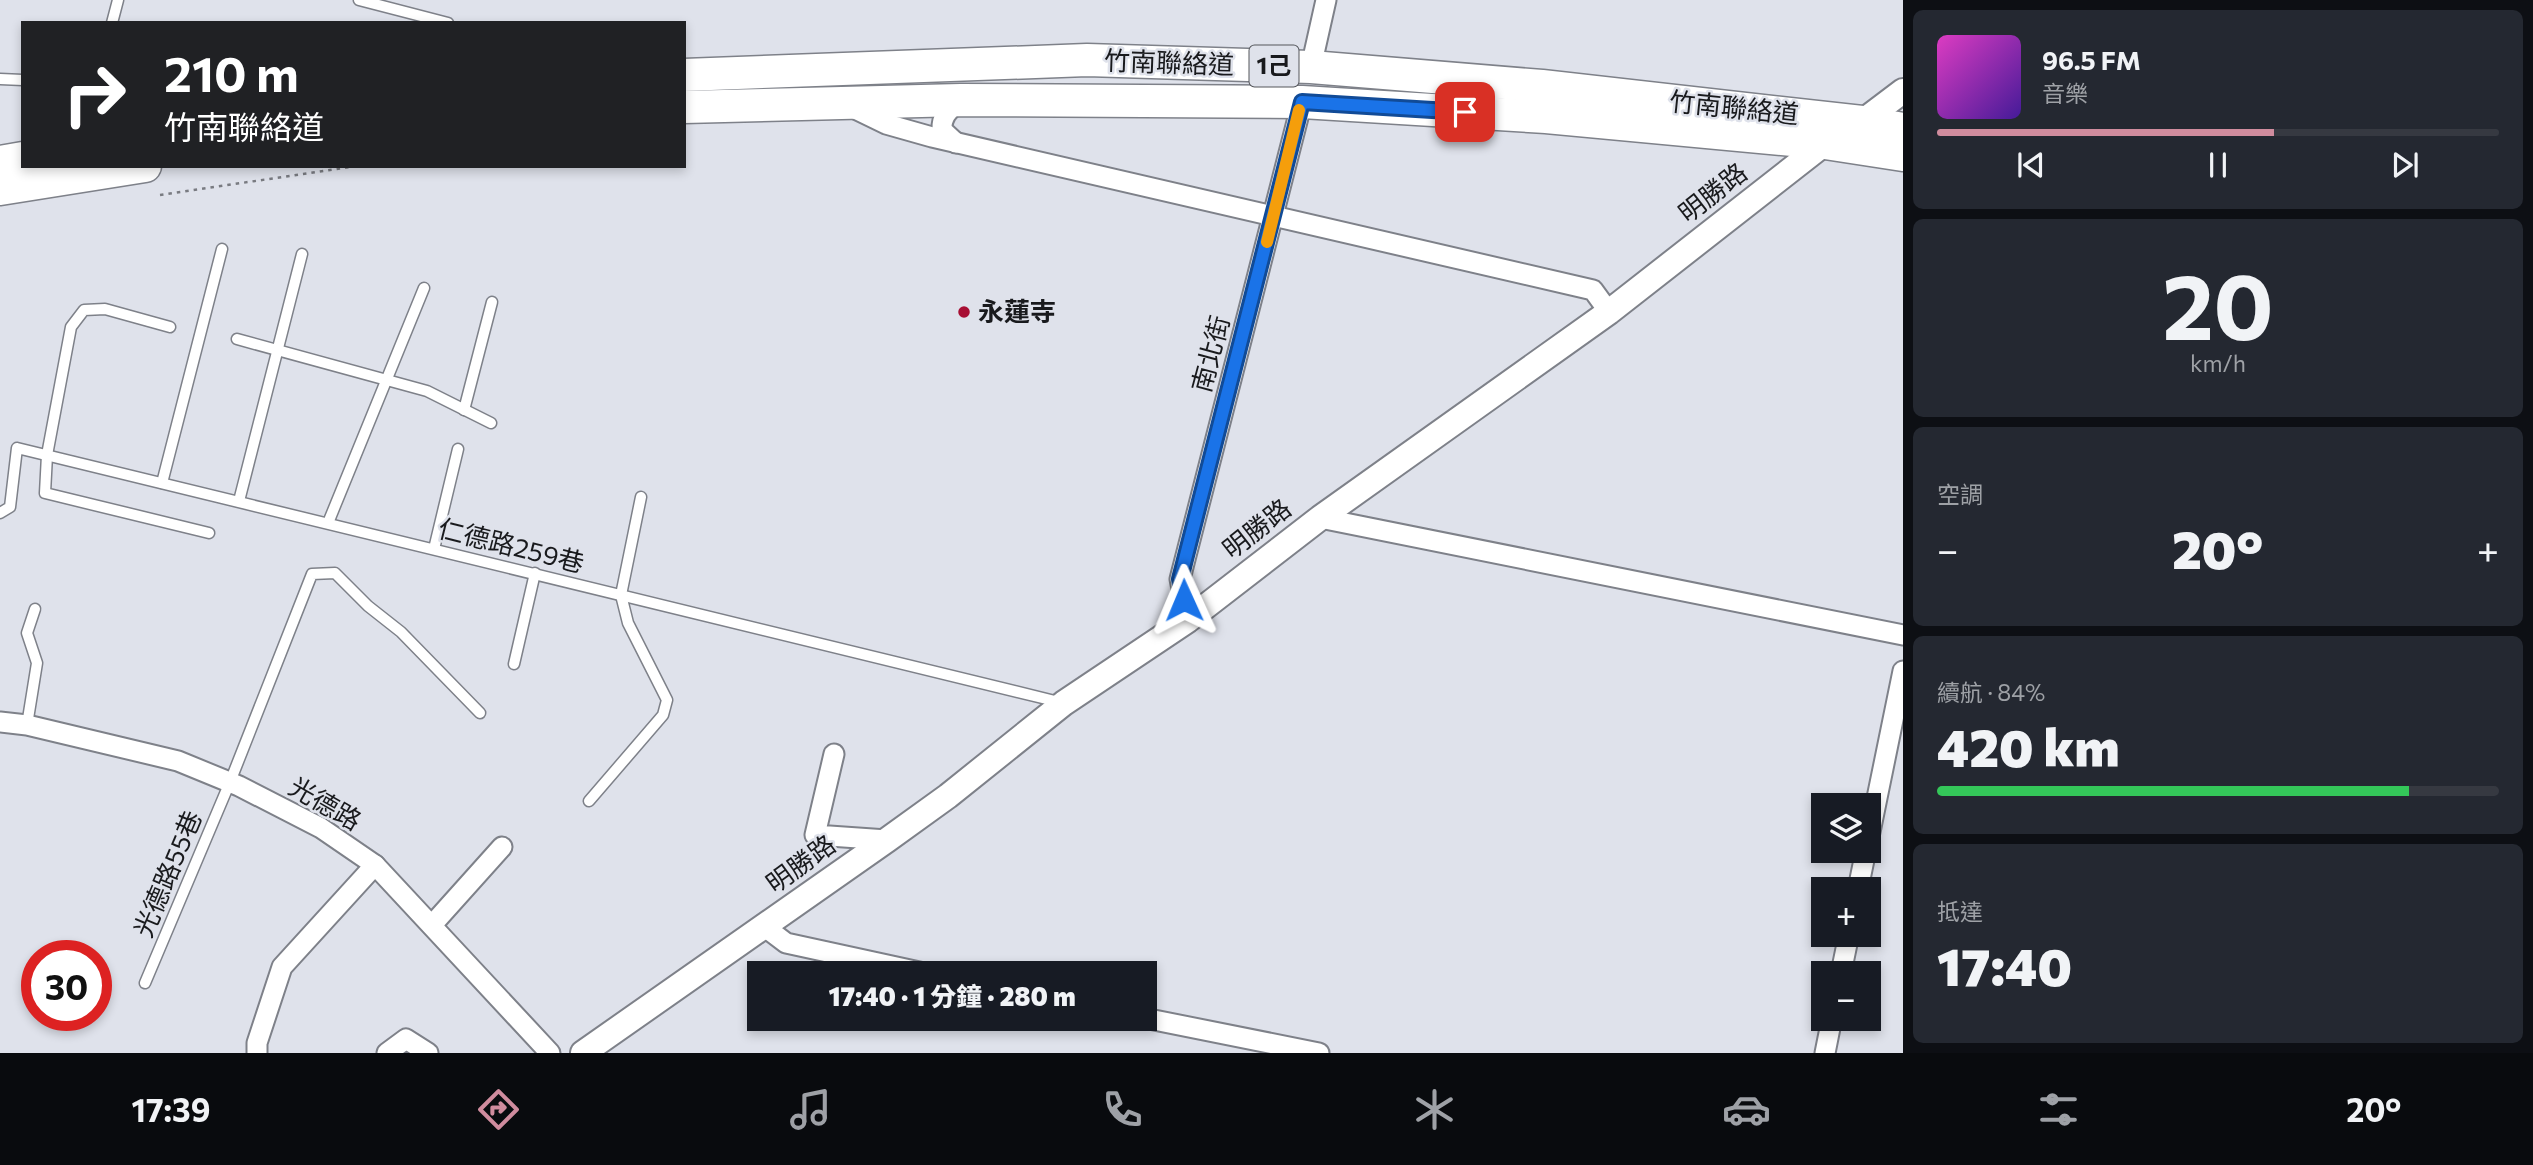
<!DOCTYPE html>
<html lang="zh-TW">
<meta charset="utf-8">
<style>
body{margin:0;font-family:Commissioner,"Noto Sans TC",sans-serif;background:#242831;color:#f1f3f6;height:100vh;display:flex;flex-direction:column;font-size:26px;white-space:nowrap}
*{box-sizing:border-box;margin:0}
p{font-size:23px;color:#9ea1a6}
.icon{flex:none;width:38px;height:38px;fill:none;stroke:currentColor;stroke-width:2;stroke-linecap:round;stroke-linejoin:round}
.map{position:relative;flex:1;overflow:hidden}
.details{display:flex;flex-direction:column;gap:10px;padding:10px;background:#0d0f14;width:630px}
.details>*{flex:none}
.top-card{position:absolute;left:21px;top:21px;width:665px;height:147px;border-radius:0px;box-shadow:0 4px 10px #0003;background:#202124;color:#fff;overflow:hidden}
.buttons{position:absolute;left:1811px;top:793px;display:grid;gap:14px}
.buttons a{display:grid;place-items:center;width:70px;height:70px;border-radius:0px;background:#171b24;box-shadow:0 4px 10px #0003;font-size:35px}
.speed{position:absolute;left:21px;top:940px;display:flex;gap:14px;font-size:35px;font-weight:700;text-align:center}
.speed>*{display:grid;place-content:center;width:91px;height:91px;border-radius:50%;background:#171b24;box-shadow:0 4px 10px #0003;line-height:1}
.speed .limit{border:10px solid #d22;background:#fff;color:#111}
.pin{position:absolute;display:grid;place-items:center;width:60px;height:60px;color:#fff;margin:-30px;border-radius:14px;box-shadow:0 4px 10px #0006}
.me{position:absolute;width:77px;margin:-38px;rotate:359deg;stroke-linejoin:round;filter:drop-shadow(0 0 5px #0008)}
.turn{display:flex;align-items:center;gap:24px;height:147px;padding:0 28px;font-size:32px}
.turn .icon{width:91px;height:91px;stroke-width:2.5}
.turn b{display:block;font-size:49px;line-height:60px}
.big{font-size:52px;font-weight:800;line-height:1.1}
.details .tile{flex:1;display:flex;flex-direction:column;justify-content:center;gap:10px;min-width:0;padding:0 24px;border-radius:10px;background:#242831}
.details .dial{align-items:center;gap:0}
.dial b{font-size:91px;line-height:1}
.song{display:flex;align-items:center;gap:21px}
.cover{width:84px;height:84px;border-radius:10px;background:linear-gradient(135deg,hsl(310 70% 55%),hsl(260 70% 35%))}
.played{height:7px;border-radius:4px;background:linear-gradient(90deg,#d08c9e 60%,#363941 60%)}
.keys{display:flex;justify-content:space-around;direction:ltr}
.heat{display:flex;justify-content:space-between;align-items:center;font-size:38px;direction:ltr}
.charge{height:10px;border-radius:5px;background:linear-gradient(90deg,#34c759 84%,#363941 0)}
.trip{position:absolute;left:747px;top:961px;width:410px;height:70px;border-radius:0px;background:#171b24;box-shadow:0 4px 10px #0003;font-weight:800;line-height:70px;text-align:center}
.dock{display:flex;height:112px;justify-content:space-around;align-items:center;background:#090b0e;color:#9ea1a6}
.dock .icon{width:49px;height:49px}
.dock .on{color:#d08c9e}
.dock b{font-size:32px;color:#f1f3f6}
main{display:flex;flex:1;min-height:0}
.map>svg:first-child{display:block}
</style>
<main>
<div class="map">
<svg width="1903" height="1053" viewBox="0 0 1903 1053">
<rect width="100%" height="100%" fill="#dfe2eb"/>
<g fill="none" stroke-linecap="round" stroke-linejoin="round">
<g stroke="#7e8189" stroke-width="13">
<g id="service">
<polyline points="359,0 448,23"/>
<polyline points="112,23 118,0"/>
<polyline points="0,79 23,80"/>
<polyline points="170,327 105,309 84,310 71,327 47,455 45,493 209,533"/>
<polyline points="237,339 427,391 491,423"/>
<polyline points="464,410 492,302"/>
<polyline points="162,483 222,249"/>
<polyline points="239,501 302,254"/>
<polyline points="0,513 10,507 17,448 1059,702"/>
<polyline points="328,523 424,288"/>
<polyline points="434,549 458,449"/>
<polyline points="514,664 535,573"/>
<polyline points="27,725 37,663 27,633 35,609"/>
<polyline points="589,801 663,715 667,700 628,623 621,595 641,497"/>
<polyline points="145,983 230,782 312,574 335,573 368,606 401,632 480,713"/>
</g>
</g>
<g stroke="#7e8189" stroke-width="23">
<g id="minor">
<polyline points="1311,67 1326,0"/>
<polyline points="851,107 886,124 932,137 1593,290 1609,312"/>
<path d="M956 143 942 130C941 115 950 109 961 100"/>
<polyline points="1320,518 1903,635"/>
<polyline points="1188,620 1180,579 1302,102"/>
<polyline points="0,722 27,725 178,761 239,786 321,828 375,865 550,1053"/>
<polyline points="834,754 815,835 887,840"/>
<polyline points="1869,837 1903,671"/>
<polyline points="1858,889 1866,850"/>
<polyline points="432,925 502,847"/>
<polyline points="765,927 786,943 924,973"/>
<polyline points="1841,973 1849,934"/>
<polyline points="1144,1018 1319,1053"/>
<polyline points="257,1053 257,1043 282,967 375,865"/>
<polyline points="387,1053 406,1039 428,1053"/>
<polyline points="1825,1053 1832,1018"/>
</g>
</g>
<g stroke="#7e8189" stroke-width="28">
<polyline id="tertiary" points="583,1053 887,840 948,796 1064,703 1188,620 1320,518 1609,312 1825,143 1862,122 1903,91"/>
</g>
<g stroke="#7e8189" stroke-width="35">
<g id="primary">
<polyline points="684,75 1087,60 1311,67 1542,86 1862,122 1903,129"/>
<polyline points="684,107 961,100 1302,102 1546,117 1825,143 1903,155"/>
<polyline points="0,162 23,158"/>
<polyline points="0,189 145,166"/>
</g>
</g>
<polyline stroke="#797b81" stroke-width="2.5" stroke-dasharray="3.5 5" stroke-linecap="butt" points="160,195 357,166"/>
<use href="#service" stroke="#fff" stroke-width="10"/>
<use href="#minor" stroke="#fff" stroke-width="19"/>
<use href="#tertiary" stroke="#fff" stroke-width="24"/>
<use href="#primary" stroke="#fff" stroke-width="32"/>
</g>
<g fill="none" stroke-linecap="round" stroke-linejoin="round">
<g stroke="#114b97" stroke-width="18">
<polyline id="route" points="1184,600 1180,579 1302,102 1465,112"/>
</g>
<use href="#route" stroke="#1a73e8" stroke-width="12"/>
<polyline stroke="#f59e0b" stroke-width="12" points="1267,242 1299,110"/>
</g>
<circle fill="#a70e33" stroke="#dfe2eb" stroke-width="2.5" cx="964" cy="312" r="7"/>
<g text-anchor="middle" stroke-width="5" stroke-linejoin="round" paint-order="stroke">
<rect fill="#dfe2eb" stroke="#54565b" stroke-width="2" x="1249.5" y="45.5" width="49" height="41" rx="5"/>
<g font-size="24" font-weight="bold" fill="#191a1d">
<text x="1274" y="74">1己</text>
</g>
<g font-size="26" fill="#191a1d" stroke="#dfe2eb">
<text transform="translate(1169 63) rotate(2)" y="9">竹南聯絡道</text>
<text transform="translate(1734 108) rotate(6)" y="9">竹南聯絡道</text>
<text transform="translate(1713 193) rotate(-38)" y="9">明勝路</text>
<text transform="translate(1211 354) rotate(-75)" y="9">南北街</text>
<text transform="translate(1257 529) rotate(-38)" y="9">明勝路</text>
<text transform="translate(511 546) rotate(14)" y="9">仁德路259巷</text>
<text transform="translate(325 804) rotate(30)" y="9">光德路</text>
<text transform="translate(801 864) rotate(-36)" y="9">明勝路</text>
<text transform="translate(168 874) rotate(-67)" y="9">光德路55巷</text>
</g>
<g font-size="26" font-weight="bold" fill="#191a1d" stroke="#dfe2eb" text-anchor="start">
<text x="978" y="321">永蓮寺</text>
</g>
</g>
</svg>
<div class="buttons">
<a><svg class="icon" aria-label="layers" viewBox="0 0 24 24"><path d="M12 4l9 5-9 5-9-5zM3 14l9 5 9-5"/></svg></a>
<a>+</a>
<a>−</a>
</div>
<div class="speed"><div class="limit">30</div></div>
<div class="pin" style="left:1465px;top:112px;background:#d93025"><svg class="icon" aria-label="arrive" viewBox="0 0 24 24"><path d="M6 21V4h12l-3 4 3 4H6"/></svg></div>
<svg class="me" style="left:1184px;top:600px" viewBox="-20 -20 40 40"><path d="M0-17L14 15 0 8-14 15z" fill="#1a73e8" stroke="#fff" stroke-width="4"/></svg>
<div class="trip">17:40 · 1 分鐘 · 280 m</div>
<div class="top-card">
<div class="turn"><svg class="icon" aria-label="right" viewBox="0 0 24 24"><path d="M7 20v-9h11M14 6l5 5-5 5"/></svg><div><b>210 m</b>竹南聯絡道</div></div>
</div>
</div>
<section class="details">
<div class="tile">
<div class="song"><i class="cover"></i><div><b>96.5 FM</b><p>音樂</p></div></div>
<div class="played"></div>
<div class="keys"><svg class="icon" aria-label="previous" viewBox="0 0 24 24"><path d="M18 5L8 12l10 7zM5 5v14"/></svg><svg class="icon" aria-label="pause" viewBox="0 0 24 24"><path d="M8 5v14M16 5v14"/></svg><svg class="icon" aria-label="next" viewBox="0 0 24 24"><path d="M6 5l10 7-10 7zM19 5v14"/></svg></div>
</div>
<div class="tile dial"><b>20</b><p>km/h</p></div>
<div class="tile"><p>空調</p>
<div class="heat"><a>−</a><b class="big">20°</b><a>+</a></div>
</div>
<div class="tile"><p>續航 · 84%</p><b class="big">420 km</b><div class="charge"></div></div>
<div class="tile"><p>抵達</p><b class="big">17:40</b></div>
</section>
</main>
<nav class="dock">
<b>17:39</b>
<svg class="icon on" aria-label="directions" viewBox="0 0 24 24"><path d="M12 3l9 9-9 9-9-9zM9 14v-3h6M13 9l2 2-2 2"/></svg>
<svg class="icon" aria-label="music" viewBox="0 0 24 24"><path d="M9 18V5l10-2v13"/><circle cx="6" cy="18" r="3"/><circle cx="16" cy="16" r="3"/></svg>
<svg class="icon" aria-label="phone" viewBox="0 0 24 24"><path d="M5 4h4l2 5-3 2q2 4 5 5l2-3 5 2v4C11 20 4 13 5 4z"/></svg>
<svg class="icon" aria-label="climate" viewBox="0 0 24 24"><path d="M12 3v18M4 7l16 10M4 17L20 7"/></svg>
<svg class="icon" aria-label="car" viewBox="0 0 24 24"><path d="M5 17H2v-5l4-1 3-4h7l3 4 3 1v5h-3M9 17h6M6 11h13"/><circle cx="7" cy="17" r="2"/><circle cx="17" cy="17" r="2"/></svg>
<svg class="icon" aria-label="filters" viewBox="0 0 24 24"><path d="M4 7h16M4 17h16"/><circle cx="9" cy="7" r="2"/><circle cx="15" cy="17" r="2"/></svg>
<b>20°</b>
</nav>
